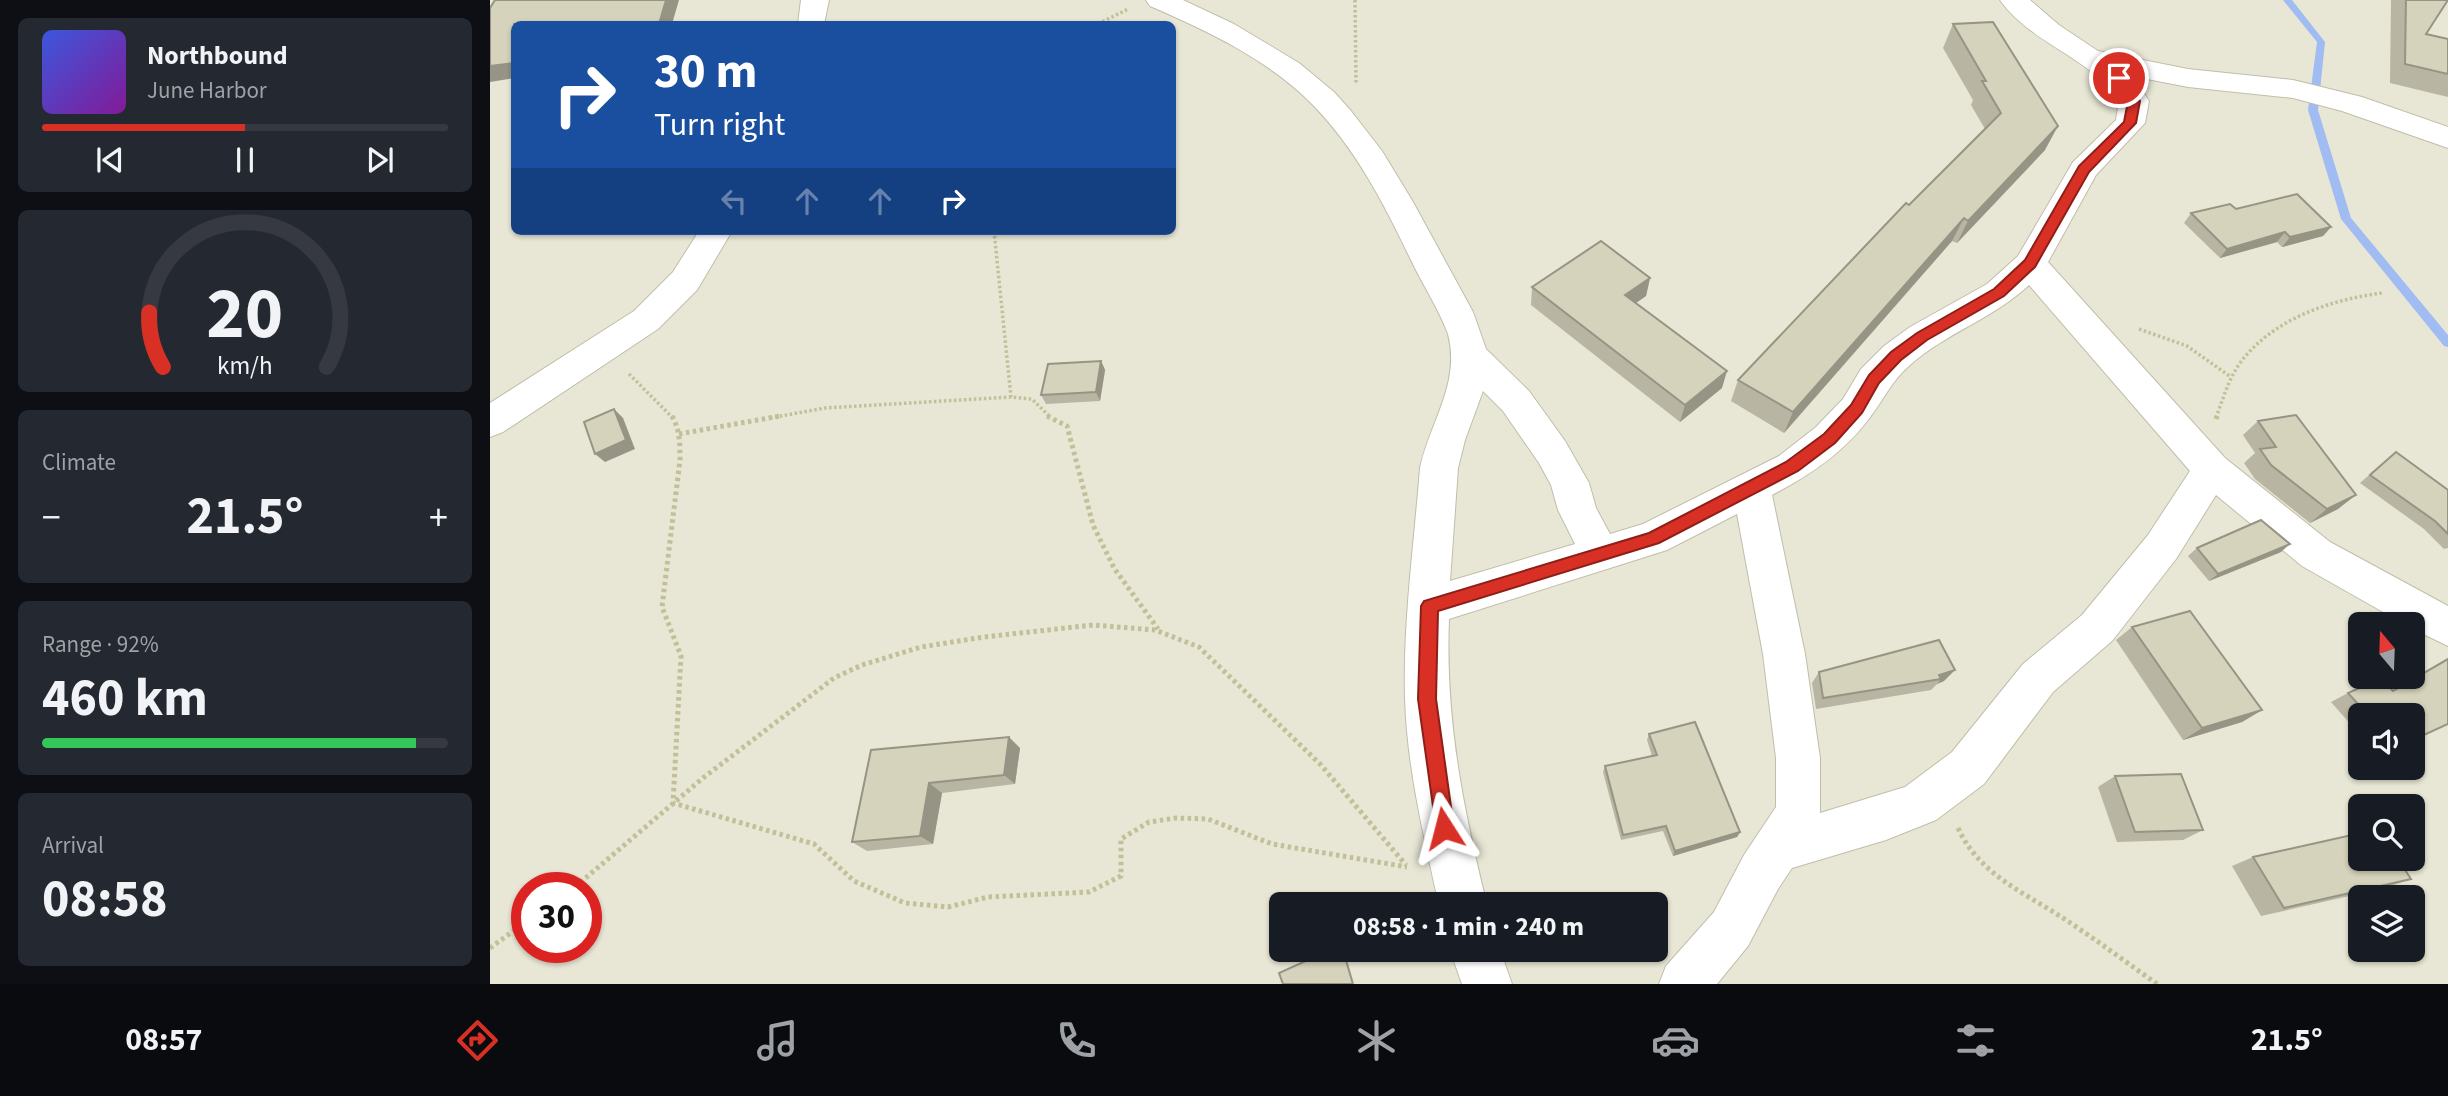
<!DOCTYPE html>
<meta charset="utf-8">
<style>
body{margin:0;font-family:"Source Sans 3",sans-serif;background:#242831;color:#f1f3f6;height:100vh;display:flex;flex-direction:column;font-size:26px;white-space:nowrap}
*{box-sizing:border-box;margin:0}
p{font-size:23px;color:#9ea1a6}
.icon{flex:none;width:38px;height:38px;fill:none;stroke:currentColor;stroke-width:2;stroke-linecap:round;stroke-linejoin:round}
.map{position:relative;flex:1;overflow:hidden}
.side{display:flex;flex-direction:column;gap:18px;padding:18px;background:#0d0f14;width:490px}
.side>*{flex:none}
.guide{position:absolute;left:21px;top:21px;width:665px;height:214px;border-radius:10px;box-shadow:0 2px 5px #0004;background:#1a4fa0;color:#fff;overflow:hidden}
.needle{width:46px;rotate:341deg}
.tools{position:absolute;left:1858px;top:612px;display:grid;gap:14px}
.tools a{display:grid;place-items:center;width:77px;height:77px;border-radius:10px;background:#171b24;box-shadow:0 2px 5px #0004;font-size:35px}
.speed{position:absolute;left:21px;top:872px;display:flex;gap:14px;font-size:35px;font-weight:700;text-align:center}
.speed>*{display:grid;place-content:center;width:91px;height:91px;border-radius:50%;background:#171b24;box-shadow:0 2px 5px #0004;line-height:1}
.speed .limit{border:10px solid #d22;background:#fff;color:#111}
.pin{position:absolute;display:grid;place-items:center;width:60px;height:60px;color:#fff;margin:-30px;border:4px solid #fff;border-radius:50%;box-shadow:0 2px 7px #0007}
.me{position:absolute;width:77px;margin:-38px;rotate:351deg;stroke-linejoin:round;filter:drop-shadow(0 0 5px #0008)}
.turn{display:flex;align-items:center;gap:24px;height:147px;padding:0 28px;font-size:32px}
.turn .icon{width:91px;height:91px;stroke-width:2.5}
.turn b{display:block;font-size:49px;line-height:60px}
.lanes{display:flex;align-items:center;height:66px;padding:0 28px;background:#0003;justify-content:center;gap:35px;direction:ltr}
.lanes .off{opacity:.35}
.big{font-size:52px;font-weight:700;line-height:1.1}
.side .tile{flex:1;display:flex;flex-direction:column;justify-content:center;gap:10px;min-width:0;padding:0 24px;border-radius:10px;background:#242831}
.side .dial{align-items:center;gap:0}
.dial svg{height:182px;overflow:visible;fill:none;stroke:#363941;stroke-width:7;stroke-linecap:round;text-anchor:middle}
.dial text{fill:#f1f3f6;stroke:none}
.song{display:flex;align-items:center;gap:21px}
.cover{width:84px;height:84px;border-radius:10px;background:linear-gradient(135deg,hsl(230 70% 55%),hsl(290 70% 35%))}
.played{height:7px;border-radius:4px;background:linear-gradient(90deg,#d93025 50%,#363941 50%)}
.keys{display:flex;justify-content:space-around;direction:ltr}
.heat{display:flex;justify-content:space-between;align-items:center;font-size:38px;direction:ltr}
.charge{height:10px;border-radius:5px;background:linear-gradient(90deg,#34c759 92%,#363941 0)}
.trip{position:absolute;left:779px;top:892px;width:399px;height:70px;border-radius:10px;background:#171b24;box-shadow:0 2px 5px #0004;font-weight:700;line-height:70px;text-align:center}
.dock{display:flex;height:112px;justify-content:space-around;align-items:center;background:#090b0e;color:#9ea1a6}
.dock .icon{width:49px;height:49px}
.dock .current{color:#d93025}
.dock b{font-size:32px;color:#f1f3f6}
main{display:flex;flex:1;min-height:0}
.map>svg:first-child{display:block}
</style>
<main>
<section class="side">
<div class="tile">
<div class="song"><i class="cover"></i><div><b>Northbound</b><p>June Harbor</p></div></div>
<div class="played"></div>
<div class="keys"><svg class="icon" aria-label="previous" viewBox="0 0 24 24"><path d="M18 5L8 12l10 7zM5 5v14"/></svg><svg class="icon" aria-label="pause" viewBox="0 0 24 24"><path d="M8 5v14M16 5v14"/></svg><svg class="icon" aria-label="next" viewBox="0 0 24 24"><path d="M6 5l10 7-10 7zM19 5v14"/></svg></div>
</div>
<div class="tile dial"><svg viewBox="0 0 100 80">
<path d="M14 69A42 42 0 1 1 86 69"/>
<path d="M14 69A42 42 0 0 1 8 45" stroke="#d93025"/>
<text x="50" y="56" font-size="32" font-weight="700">20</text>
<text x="50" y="72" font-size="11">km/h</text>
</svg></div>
<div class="tile"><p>Climate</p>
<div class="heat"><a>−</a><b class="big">21.5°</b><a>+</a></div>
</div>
<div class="tile"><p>Range · 92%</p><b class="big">460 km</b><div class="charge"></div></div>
<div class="tile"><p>Arrival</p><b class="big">08:58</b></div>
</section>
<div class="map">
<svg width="1958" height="984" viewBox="0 0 1958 984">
<rect width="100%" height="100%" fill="#f4f4e7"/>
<path fill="#e8e7d5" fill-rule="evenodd" d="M0 0H1958V984H0ZM24 24H682V231H24ZM1871 625H1923V677H1871ZM1871 716H1923V768H1871ZM1871 807H1923V859H1871ZM37 887H96V947H37ZM1871 898H1923V950H1871ZM791 905H1166V950H791Z"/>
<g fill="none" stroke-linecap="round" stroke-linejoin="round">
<polygon fill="#a1bbf3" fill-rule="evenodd" points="1793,0 1802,0 1835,42 1828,110 1861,218 1958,335 1958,347 1954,346 1851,219 1818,110 1827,42"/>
<g stroke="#c0bea9" stroke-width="2">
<g id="street">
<polygon points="311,0 339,0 334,24 308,24"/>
<path d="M656 0H693L744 24 809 63 844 92 861 111 892 151 923 202 983 312 996 349 1039 391 1075 441 1099 483 1106 508 1120 534 1153 524 1289 456 1326 427 1353 399 1371 369 1394 346 1420 327 1497 284 1528 256 1583 162 1626 120 1629 101C1601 57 1541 44 1510 0H1540L1569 25 1608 51 1698 69 1803 80 1872 97 1958 127V148L1852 111 1803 98 1698 87 1642 76 1659 101 1655 123 1606 175 1558 262 1735 458 1840 542 1958 606V646L1923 629V625H1916L1812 566 1726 495 1686 559 1622 641 1563 692 1494 784 1446 820 1396 840 1302 868 1288 889 1258 946 1227 984H1169L1176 966 1224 912 1254 855 1286 807V758L1273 654 1247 514 1177 550 959 619C955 719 973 808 997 905H949C934 837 917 768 915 698 913 621 924 545 930 468 940 422 971 383 958 334 948 307 932 284 920 258 894 204 866 149 823 105 779 60 718 31 660 6ZM1539 285 1700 471 1658 535 1592 615 1533 664 1462 752 1415 787 1330 813V758L1315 654 1282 495C1319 476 1353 453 1378 420 1393 401 1401 381 1420 365 1456 333 1504 318 1539 285ZM993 391 1013 411 1049 463 1061 485 1068 510 1085 544 960 581 968 468 975 440Z"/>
<polygon points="209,231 242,231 207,290 168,329 13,432 0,437 0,403 144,311 183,272"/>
<polygon points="960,950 1010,950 1022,984 972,984"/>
</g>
</g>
<g stroke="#c2bf99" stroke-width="3.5" stroke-dasharray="2.5 2.5" stroke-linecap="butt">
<polyline points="865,0 866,83"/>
<polyline points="608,24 638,9"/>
<polyline points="504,231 521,397"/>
<polyline points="1649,329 1697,346 1741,377"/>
<polyline points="139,374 183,418"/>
<polyline points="280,418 335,408 521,397 542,399 561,418"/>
<path d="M1726 418C1733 399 1738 380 1750 363 1783 319 1839 300 1892 293"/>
</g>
<g stroke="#c2bf99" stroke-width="5" stroke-dasharray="3.5 3.5" stroke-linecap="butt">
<path d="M182 416C190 430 190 444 190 460L172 607 191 656 183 803 324 844 364 881 415 903 458 907 498 897 599 892 631 876V839L659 822 686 818 718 819 782 844 917 867"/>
<polyline points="557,416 577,426 603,525 624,568 668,629"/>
<polyline points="1726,419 1727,416"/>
<polyline points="189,434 290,416"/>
<path d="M1468 828C1489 874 1533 892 1573 918 1605 939 1636 962 1667 984"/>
<polyline points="85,887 213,778 344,678 372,665 431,647 494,637 603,625 665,630 709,647 831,765 916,865"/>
<polyline points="0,948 37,921"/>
</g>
<use href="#street" fill="#fff" fill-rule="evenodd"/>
</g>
<g fill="#b8b5a2">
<polygon points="1901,0 1958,0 1936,34 1958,39 1958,97 1900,83"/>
<polygon points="1463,24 1555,150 1467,243 1462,241 1294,433 1241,401 1248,380 1419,205 1495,129 1481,105 1483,100 1453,48"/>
<polygon points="1746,209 1841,227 1833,236 1792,247 1787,242 1730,258 1694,223 1701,213"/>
<polygon points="1160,278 1156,296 1145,303 1232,388 1190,422 1041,305 1042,287"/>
<polygon points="611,361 615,370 610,401 556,404 551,395"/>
<polygon points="1768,421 1848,509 1820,523 1765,479 1754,463 1765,453 1753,435"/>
<polygon points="1906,452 1958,490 1958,548 1954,549 1934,529 1870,483"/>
<polygon points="1707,548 1791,552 1719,581 1698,556"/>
<polygon points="1642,627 1772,710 1752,722 1693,740 1626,640"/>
<polygon points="1449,640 1454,681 1447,684 1441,690 1326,709 1322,683 1329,672"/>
<polygon points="1958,658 1958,724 1923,716 1871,716 1871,736 1841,702 1858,693 1902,691"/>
<polygon points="1159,734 1250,832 1247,837 1183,856 1173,831 1131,840 1113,772 1115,766 1162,756 1157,740"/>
<polygon points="530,748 525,784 452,793 443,844 377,851 362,842 381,750"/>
<polygon points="1625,776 1713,830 1693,840 1627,842 1608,787"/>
<polygon points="1763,857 1921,879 1895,888 1771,916 1742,866"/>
</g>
<g fill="#969484">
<polygon points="176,0 189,0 182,24 169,24"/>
<polygon points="24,63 24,78 0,82 0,66"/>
<polygon points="1568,126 1555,150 1467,243 1478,221"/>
<polygon points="1474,218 1462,241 1294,433 1303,412"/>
<polygon points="1841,227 1833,236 1792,247 1800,237"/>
<polygon points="1795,232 1787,242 1730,258 1737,249"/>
<polygon points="1160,278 1156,296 1132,313 1135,295"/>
<polygon points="611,361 615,370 610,401 606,392"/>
<polygon points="1237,371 1232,388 1190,422 1195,405"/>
<polygon points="124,409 133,418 145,449 115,462 105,454"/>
<polygon points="1866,495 1848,509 1820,523 1837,509"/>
<polygon points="1800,544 1791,552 1719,581 1728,574"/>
<polygon points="1465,670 1454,681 1447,684 1451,679 1449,675"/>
<polygon points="1772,710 1752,722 1693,740 1712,728"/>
<polygon points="519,737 530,748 525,784 514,775"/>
<polygon points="439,783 452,793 443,844 430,836"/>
<polygon points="1250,832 1247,837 1183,856 1185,851"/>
</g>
<g fill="#d6d3bc" stroke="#969484" stroke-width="2">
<polygon points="5,0 176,0 169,24 24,24 24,63 0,66 0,8"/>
<polygon points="1916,0 1958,0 1936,34 1958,39 1958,74 1915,64"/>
<polygon points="1503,22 1568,126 1478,221 1474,218 1303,412 1248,380 1416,203 1419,205 1511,113 1492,81 1496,81 1463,24"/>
<polygon points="1807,194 1841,227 1800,237 1795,232 1737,249 1701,213 1740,204 1746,209"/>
<polygon points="1111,241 1160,278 1135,295 1237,371 1195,405 1042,287"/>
<polygon points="611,361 606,392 551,395 558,364"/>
<polygon points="124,409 136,440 105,454 94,422"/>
<polygon points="1806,415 1866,495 1837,509 1781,465 1770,449 1786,447 1768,421"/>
<polygon points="1906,452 1958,490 1958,534 1945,521 1880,475"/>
<polygon points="1771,520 1800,544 1728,574 1707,548"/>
<polygon points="1700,611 1772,710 1712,728 1642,627"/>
<polygon points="1449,640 1465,670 1449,675 1451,679 1333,698 1329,672"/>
<polygon points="1958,659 1958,724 1923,740 1923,716 1879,716 1858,693 1891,678 1903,691"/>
<polygon points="1205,722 1250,832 1185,851 1176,826 1133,835 1115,766 1167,755 1159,734"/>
<polygon points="519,737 514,775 439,783 430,836 362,842 381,750"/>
<polygon points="1691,774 1713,830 1645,832 1625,776"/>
<polygon points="1871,833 1871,859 1908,859 1921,879 1794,908 1763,857"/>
<polygon points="840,950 853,950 863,984 793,984 789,973"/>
</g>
<polygon fill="#d93025" stroke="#8d1f18" stroke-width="2" points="1629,74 1633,75 1650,101 1646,123 1599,172 1545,267 1514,296 1437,340 1411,360 1389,383 1372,413 1345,443 1308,471 1169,543 948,611 946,699 964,828 961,835 954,838 947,835 928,699 931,606 934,601 1159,533 1296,462 1334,434 1361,405 1379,375 1401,352 1427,333 1504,289 1535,260 1589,166 1634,122 1638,101 1623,78"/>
</svg>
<div class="tools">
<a><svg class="needle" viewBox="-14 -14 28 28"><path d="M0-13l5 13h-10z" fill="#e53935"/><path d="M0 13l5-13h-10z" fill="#9ea1a6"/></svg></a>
<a><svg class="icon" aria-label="sound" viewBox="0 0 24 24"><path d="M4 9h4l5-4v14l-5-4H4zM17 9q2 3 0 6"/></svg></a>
<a><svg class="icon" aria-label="search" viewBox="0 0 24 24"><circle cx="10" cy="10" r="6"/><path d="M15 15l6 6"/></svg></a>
<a><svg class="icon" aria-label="layers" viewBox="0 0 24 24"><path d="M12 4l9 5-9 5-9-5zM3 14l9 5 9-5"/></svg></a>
</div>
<div class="speed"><div class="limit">30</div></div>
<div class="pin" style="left:1629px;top:78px;background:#d93025"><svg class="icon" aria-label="arrive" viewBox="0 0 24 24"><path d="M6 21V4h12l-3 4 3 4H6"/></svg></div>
<svg class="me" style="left:954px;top:828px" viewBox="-20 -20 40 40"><path d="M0-17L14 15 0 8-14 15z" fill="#d93025" stroke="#fff" stroke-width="4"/></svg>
<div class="trip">08:58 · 1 min · 240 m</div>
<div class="guide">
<div class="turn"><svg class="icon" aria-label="right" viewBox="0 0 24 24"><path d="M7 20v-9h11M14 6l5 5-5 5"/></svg><div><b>30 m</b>Turn right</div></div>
<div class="lanes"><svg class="icon off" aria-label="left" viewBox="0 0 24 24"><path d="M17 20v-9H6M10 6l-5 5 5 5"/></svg><svg class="icon off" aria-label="ahead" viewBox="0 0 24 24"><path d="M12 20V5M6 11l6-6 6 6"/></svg><svg class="icon off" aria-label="ahead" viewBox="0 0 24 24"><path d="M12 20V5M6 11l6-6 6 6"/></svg><svg class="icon" aria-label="right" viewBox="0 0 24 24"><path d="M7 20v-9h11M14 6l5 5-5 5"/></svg></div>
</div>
</div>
</main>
<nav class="dock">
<b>08:57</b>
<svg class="icon current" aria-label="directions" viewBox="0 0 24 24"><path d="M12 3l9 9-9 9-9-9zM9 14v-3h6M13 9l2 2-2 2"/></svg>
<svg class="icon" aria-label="music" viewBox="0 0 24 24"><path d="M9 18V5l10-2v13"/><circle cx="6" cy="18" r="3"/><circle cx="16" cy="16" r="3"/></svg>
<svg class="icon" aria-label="phone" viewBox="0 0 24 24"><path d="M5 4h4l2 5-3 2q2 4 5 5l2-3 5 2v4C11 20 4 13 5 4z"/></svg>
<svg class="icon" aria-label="climate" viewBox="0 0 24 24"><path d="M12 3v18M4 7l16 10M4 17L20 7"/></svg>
<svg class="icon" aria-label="car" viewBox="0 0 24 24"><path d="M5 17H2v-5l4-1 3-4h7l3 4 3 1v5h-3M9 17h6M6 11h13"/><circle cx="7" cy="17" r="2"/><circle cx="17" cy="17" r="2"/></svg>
<svg class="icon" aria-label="filters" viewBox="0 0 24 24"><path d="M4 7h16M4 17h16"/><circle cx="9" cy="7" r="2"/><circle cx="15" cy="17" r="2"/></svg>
<b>21.5°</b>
</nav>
